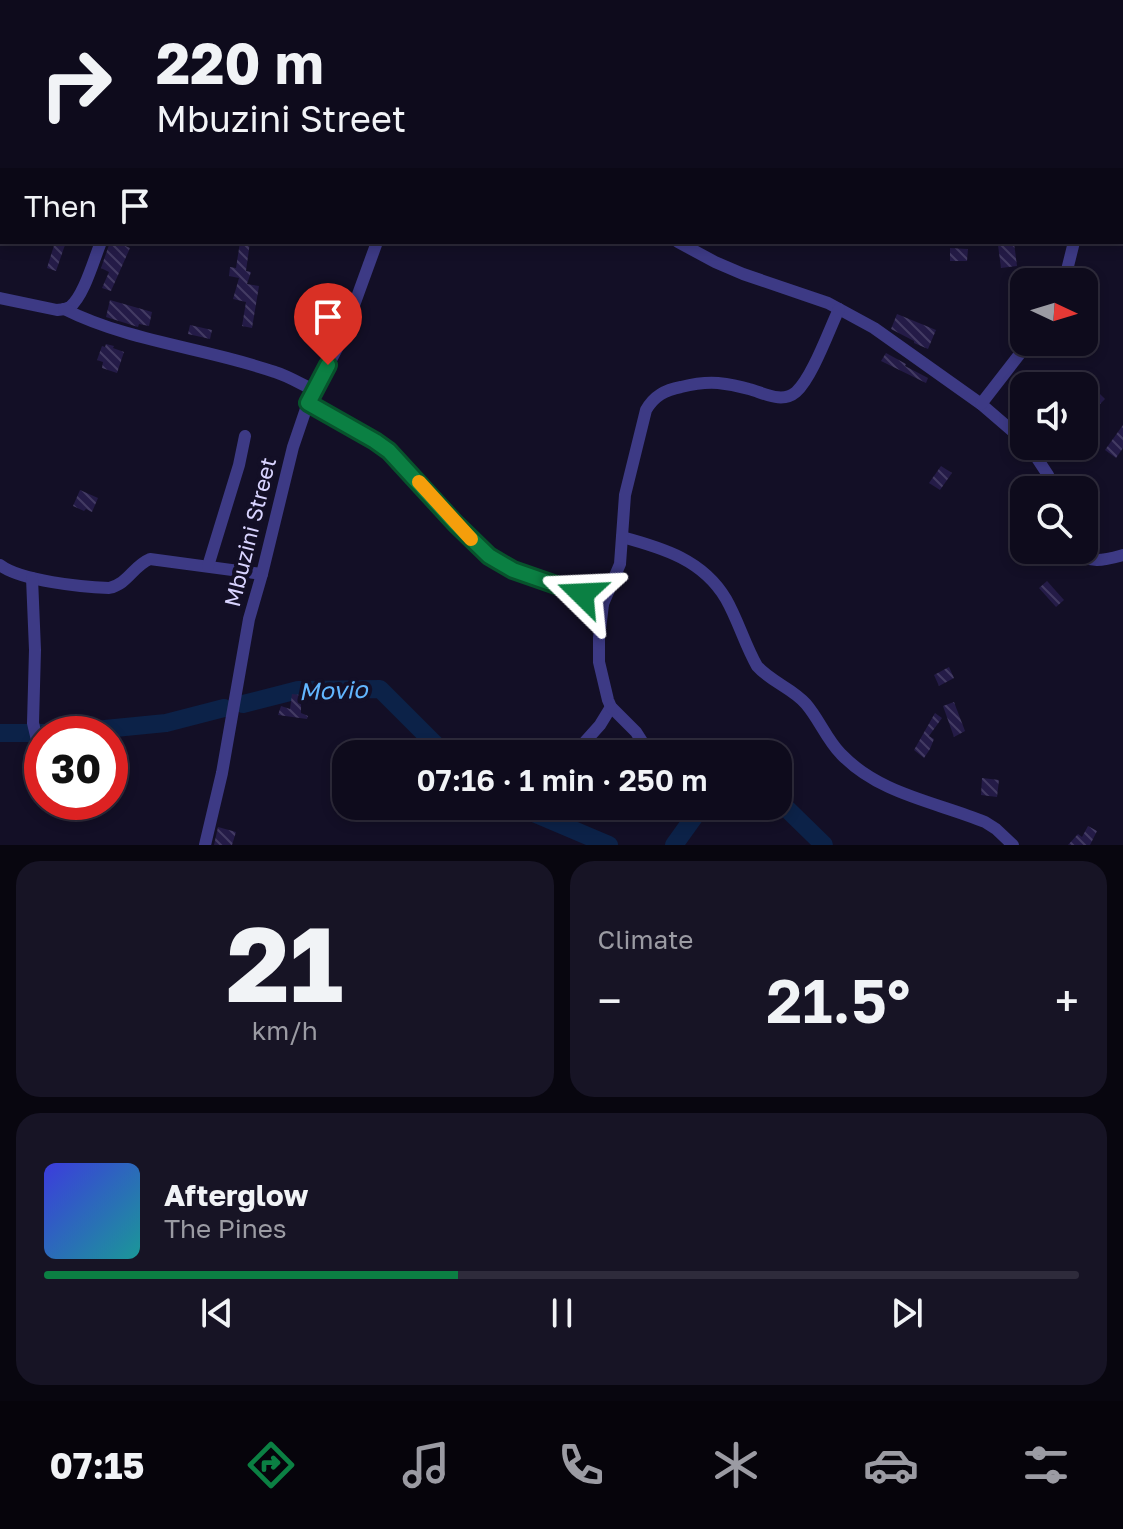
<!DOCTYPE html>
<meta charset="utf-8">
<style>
body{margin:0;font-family:"Golos Text",sans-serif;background:#171425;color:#f1f3f6;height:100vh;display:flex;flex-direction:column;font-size:30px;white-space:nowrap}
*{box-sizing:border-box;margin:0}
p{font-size:26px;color:#9b9ba3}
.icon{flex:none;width:44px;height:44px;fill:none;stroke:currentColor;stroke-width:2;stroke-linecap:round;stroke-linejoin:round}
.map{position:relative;height:845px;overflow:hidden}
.side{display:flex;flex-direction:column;gap:16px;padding:16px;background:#08060f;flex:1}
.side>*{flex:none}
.banner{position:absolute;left:0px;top:0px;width:1124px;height:244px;box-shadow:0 4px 12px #0003,0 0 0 2px #2e2b3b;background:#0e0b1c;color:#f1f3f6;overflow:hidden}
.needle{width:52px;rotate:94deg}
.buttons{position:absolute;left:1010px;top:268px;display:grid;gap:16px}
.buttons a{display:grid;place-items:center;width:88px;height:88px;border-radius:16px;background:#0e0b1c;box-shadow:0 4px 12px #0003,0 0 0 2px #2e2b3b;font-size:40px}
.speed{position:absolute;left:24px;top:716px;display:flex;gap:16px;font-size:40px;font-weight:700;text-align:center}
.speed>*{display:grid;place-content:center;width:104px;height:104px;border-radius:50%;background:#0e0b1c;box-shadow:0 4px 12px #0003,0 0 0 2px #2e2b3b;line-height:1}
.speed .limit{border:12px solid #d22;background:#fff;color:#111}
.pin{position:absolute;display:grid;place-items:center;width:68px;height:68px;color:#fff;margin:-82px -34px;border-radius:50% 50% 50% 0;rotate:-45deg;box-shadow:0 0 8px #0007}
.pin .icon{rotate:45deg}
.me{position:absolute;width:88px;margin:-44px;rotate:291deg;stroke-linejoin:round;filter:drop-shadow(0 0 6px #0008)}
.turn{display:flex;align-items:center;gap:28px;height:168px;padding:0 24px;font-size:36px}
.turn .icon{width:104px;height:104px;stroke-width:2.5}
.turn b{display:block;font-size:56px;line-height:68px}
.then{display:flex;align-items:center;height:76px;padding:0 24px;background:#0003;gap:16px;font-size:30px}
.big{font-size:60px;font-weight:600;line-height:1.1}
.side .widget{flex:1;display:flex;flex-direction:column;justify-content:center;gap:12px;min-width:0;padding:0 28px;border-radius:24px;background:#171425}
.side .dial{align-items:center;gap:0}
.dial b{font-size:104px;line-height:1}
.song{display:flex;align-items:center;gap:24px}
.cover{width:96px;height:96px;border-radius:12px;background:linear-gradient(135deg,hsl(240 70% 55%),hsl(180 70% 35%))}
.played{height:8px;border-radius:4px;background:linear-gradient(90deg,#0b8043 40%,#2e2b3b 40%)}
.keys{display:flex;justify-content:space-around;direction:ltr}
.heat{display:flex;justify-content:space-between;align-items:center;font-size:44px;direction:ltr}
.side .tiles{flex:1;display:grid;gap:16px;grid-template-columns:1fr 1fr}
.widget:last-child{grid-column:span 2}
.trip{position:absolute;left:332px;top:740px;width:460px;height:80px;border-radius:24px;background:#0e0b1c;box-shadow:0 4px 12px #0003,0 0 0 2px #2e2b3b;font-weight:600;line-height:80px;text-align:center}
.tabs{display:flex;height:128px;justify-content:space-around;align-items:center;background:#06040b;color:#9b9ba3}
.tabs .icon{width:56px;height:56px}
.tabs .current{color:#0b8043}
.tabs b{font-size:36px;color:#f1f3f6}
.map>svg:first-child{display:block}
</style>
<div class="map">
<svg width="1123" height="845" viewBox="0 0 1123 845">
<defs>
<pattern id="building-back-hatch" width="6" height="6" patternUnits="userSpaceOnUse" patternTransform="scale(2)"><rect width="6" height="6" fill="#241b47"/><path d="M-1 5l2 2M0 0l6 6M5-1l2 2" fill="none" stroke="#433b63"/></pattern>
</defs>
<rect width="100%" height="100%" fill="#130f26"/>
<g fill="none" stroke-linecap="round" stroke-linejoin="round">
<g stroke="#0c2248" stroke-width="18">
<polyline points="243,704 298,690 380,689 445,754"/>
<polyline points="0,733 64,733 166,723 224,708"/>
<polyline points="778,804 782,804 824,845"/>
<polyline points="517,806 609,845"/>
<polyline points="674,845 702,806"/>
</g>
</g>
<g fill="url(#building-back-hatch)">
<polygon points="55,242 66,242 56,271 47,268"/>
<polygon points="110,242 116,242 130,248 111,291 102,288 109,272 101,268"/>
<polygon points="240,242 250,242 246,271 251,272 247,284 259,286 252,328 242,326 246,302 233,299 239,278 229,276 230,267 236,268"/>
<polygon points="1014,243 1017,266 1001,268 998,245"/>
<polygon points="950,248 968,249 967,261 950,261"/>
<polygon points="1024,268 1041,282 1024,282 1024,290 1013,283"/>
<polygon points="110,300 152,312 149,326 139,324 138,327 106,317"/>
<polygon points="1011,311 1024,312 1024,332 1009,330"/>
<polygon points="897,314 936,330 928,349 914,343 914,341 891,329"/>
<polygon points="190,325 212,330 210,339 188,334"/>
<polygon points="106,344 114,346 113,348 124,352 117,373 102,368 103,362 97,360 102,346 105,347"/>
<polygon points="886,353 906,364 905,366 928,378 926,383 881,361"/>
<polygon points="1084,381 1090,386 1091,385 1105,399 1095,409 1084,397"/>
<polygon points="1123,425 1123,448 1116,458 1105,450"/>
<polygon points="941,466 952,473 940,490 929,483"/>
<polygon points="80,490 98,498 92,512 86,509 84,511 73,506"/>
<polygon points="1047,581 1064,600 1056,607 1039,588"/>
<polygon points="949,667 954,678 939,686 934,675"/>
<polygon points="292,694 301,695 301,713 308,716 307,719 278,715 281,706 290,709"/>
<polygon points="954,702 965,731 954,737 943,706"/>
<polygon points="935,713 942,718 929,736 934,739 930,749 924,758 914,750"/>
<polygon points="982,778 999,780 997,797 981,795"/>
<polygon points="1088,826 1097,831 1090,845 1068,845 1078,834 1082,837"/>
<polygon points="218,827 236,832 232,845 214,845"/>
</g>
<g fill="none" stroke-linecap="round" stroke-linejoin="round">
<g stroke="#3d3a85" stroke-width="12">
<polyline points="102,0 104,2"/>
<polyline points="234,2 235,0"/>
<polyline points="307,2 308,0"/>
<polyline points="393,2 395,0"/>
<polyline points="1088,2 1089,0"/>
<polyline points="678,242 715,262 743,274 828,303 874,328 981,404 1024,441"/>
<polyline points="1064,282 1074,242"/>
<path d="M0 298 57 310C63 309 65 310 70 307 84 296 94 259 101 242"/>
<path d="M64 309C130 342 206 348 275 372 288 376 301 384 314 390"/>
<path d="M308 403C340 421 375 436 401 463 434 496 461 536 500 563L603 604"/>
<polyline points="981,404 1029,342"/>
<polyline points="1029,446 1048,475 1053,490"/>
<path d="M622 537C663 548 703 560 726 599 738 620 745 645 757 666 771 682 792 688 806 704 819 719 827 740 841 754 879 794 936 802 985 822L996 829 1013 845"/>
<path d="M1074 550C1089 565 1105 560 1123 555"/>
<path d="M0 565C21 581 82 587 109 588 128 584 133 566 150 559L262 574"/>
<polyline points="208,566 239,465 245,436"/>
<polyline points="32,578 35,650 33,723 42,761"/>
<polyline points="574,754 600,725 611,707"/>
<path d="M650 754 636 732 611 707 608 700 599 662V638L603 604 620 564 625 495 646 410C654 396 665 390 681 387 693 384 706 382 718 383 728 384 739 386 749 389 764 393 782 404 796 392 812 378 829 330 839 309"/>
<polyline points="653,811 653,806"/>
<polyline points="205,845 222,773 249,619 262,574 293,447 308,403 341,341 377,242"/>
</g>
</g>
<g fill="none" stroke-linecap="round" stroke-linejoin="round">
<g stroke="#07532c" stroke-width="20">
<polyline id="route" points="328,365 308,403 375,441 389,451 455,523 489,556 513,570 582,594"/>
</g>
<use href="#route" stroke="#0b8043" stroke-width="14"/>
<polyline stroke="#f59e0b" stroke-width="14" points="419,482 471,539"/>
</g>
<g text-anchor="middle" stroke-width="8" stroke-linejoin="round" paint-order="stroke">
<g font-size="22" fill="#d9d4ff" stroke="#130f26">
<text transform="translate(250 532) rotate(-76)" y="8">Mbuzini Street</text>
</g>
<g font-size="24" font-style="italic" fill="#62b6ff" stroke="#130f26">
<text transform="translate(333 691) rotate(-2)" y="8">Movio</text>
</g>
</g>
</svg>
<div class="buttons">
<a><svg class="needle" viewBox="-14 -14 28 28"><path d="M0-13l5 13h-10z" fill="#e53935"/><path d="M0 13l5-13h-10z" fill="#9b9ba3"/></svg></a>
<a><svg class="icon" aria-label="sound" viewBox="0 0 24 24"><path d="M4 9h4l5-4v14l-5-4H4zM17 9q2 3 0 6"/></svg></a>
<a><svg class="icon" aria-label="search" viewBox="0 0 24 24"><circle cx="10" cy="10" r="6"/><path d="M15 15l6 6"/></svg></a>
</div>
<div class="speed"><div class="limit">30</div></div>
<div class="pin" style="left:328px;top:365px;background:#d93025"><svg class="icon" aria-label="arrive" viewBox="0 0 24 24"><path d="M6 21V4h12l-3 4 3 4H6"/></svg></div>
<svg class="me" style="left:582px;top:594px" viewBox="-20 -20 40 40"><path d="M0-17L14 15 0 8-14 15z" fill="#0b8043" stroke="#fff" stroke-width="4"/></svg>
<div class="trip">07:16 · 1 min · 250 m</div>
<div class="banner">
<div class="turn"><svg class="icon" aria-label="right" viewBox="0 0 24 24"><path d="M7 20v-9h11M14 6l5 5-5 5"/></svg><div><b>220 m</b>Mbuzini Street</div></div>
<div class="then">Then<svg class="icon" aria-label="arrive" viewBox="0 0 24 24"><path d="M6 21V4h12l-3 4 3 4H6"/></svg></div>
</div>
</div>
<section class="side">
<div class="tiles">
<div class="widget dial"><b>21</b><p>km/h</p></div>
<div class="widget"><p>Climate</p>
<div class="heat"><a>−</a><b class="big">21.5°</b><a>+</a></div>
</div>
<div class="widget">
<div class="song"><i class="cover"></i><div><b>Afterglow</b><p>The Pines</p></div></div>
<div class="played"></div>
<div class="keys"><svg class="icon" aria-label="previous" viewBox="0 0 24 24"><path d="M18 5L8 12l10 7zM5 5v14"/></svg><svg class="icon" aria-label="pause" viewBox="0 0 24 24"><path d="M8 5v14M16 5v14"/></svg><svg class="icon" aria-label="next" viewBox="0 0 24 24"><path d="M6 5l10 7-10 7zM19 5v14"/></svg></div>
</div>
</div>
</section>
<nav class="tabs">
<b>07:15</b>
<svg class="icon current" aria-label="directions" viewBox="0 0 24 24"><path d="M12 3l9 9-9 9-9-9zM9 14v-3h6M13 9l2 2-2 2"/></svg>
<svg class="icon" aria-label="music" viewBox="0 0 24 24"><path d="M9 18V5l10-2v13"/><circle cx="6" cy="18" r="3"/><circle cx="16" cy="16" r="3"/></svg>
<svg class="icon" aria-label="phone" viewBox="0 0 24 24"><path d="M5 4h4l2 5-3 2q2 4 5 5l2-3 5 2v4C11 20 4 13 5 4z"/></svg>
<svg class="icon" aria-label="climate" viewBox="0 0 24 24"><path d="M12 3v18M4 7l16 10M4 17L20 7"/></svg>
<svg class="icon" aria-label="car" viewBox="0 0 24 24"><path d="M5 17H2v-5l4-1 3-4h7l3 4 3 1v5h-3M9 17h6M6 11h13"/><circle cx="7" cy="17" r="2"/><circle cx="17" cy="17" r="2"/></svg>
<svg class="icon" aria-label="filters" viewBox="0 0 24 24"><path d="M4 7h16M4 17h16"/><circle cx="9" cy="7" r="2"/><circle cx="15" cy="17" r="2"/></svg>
</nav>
